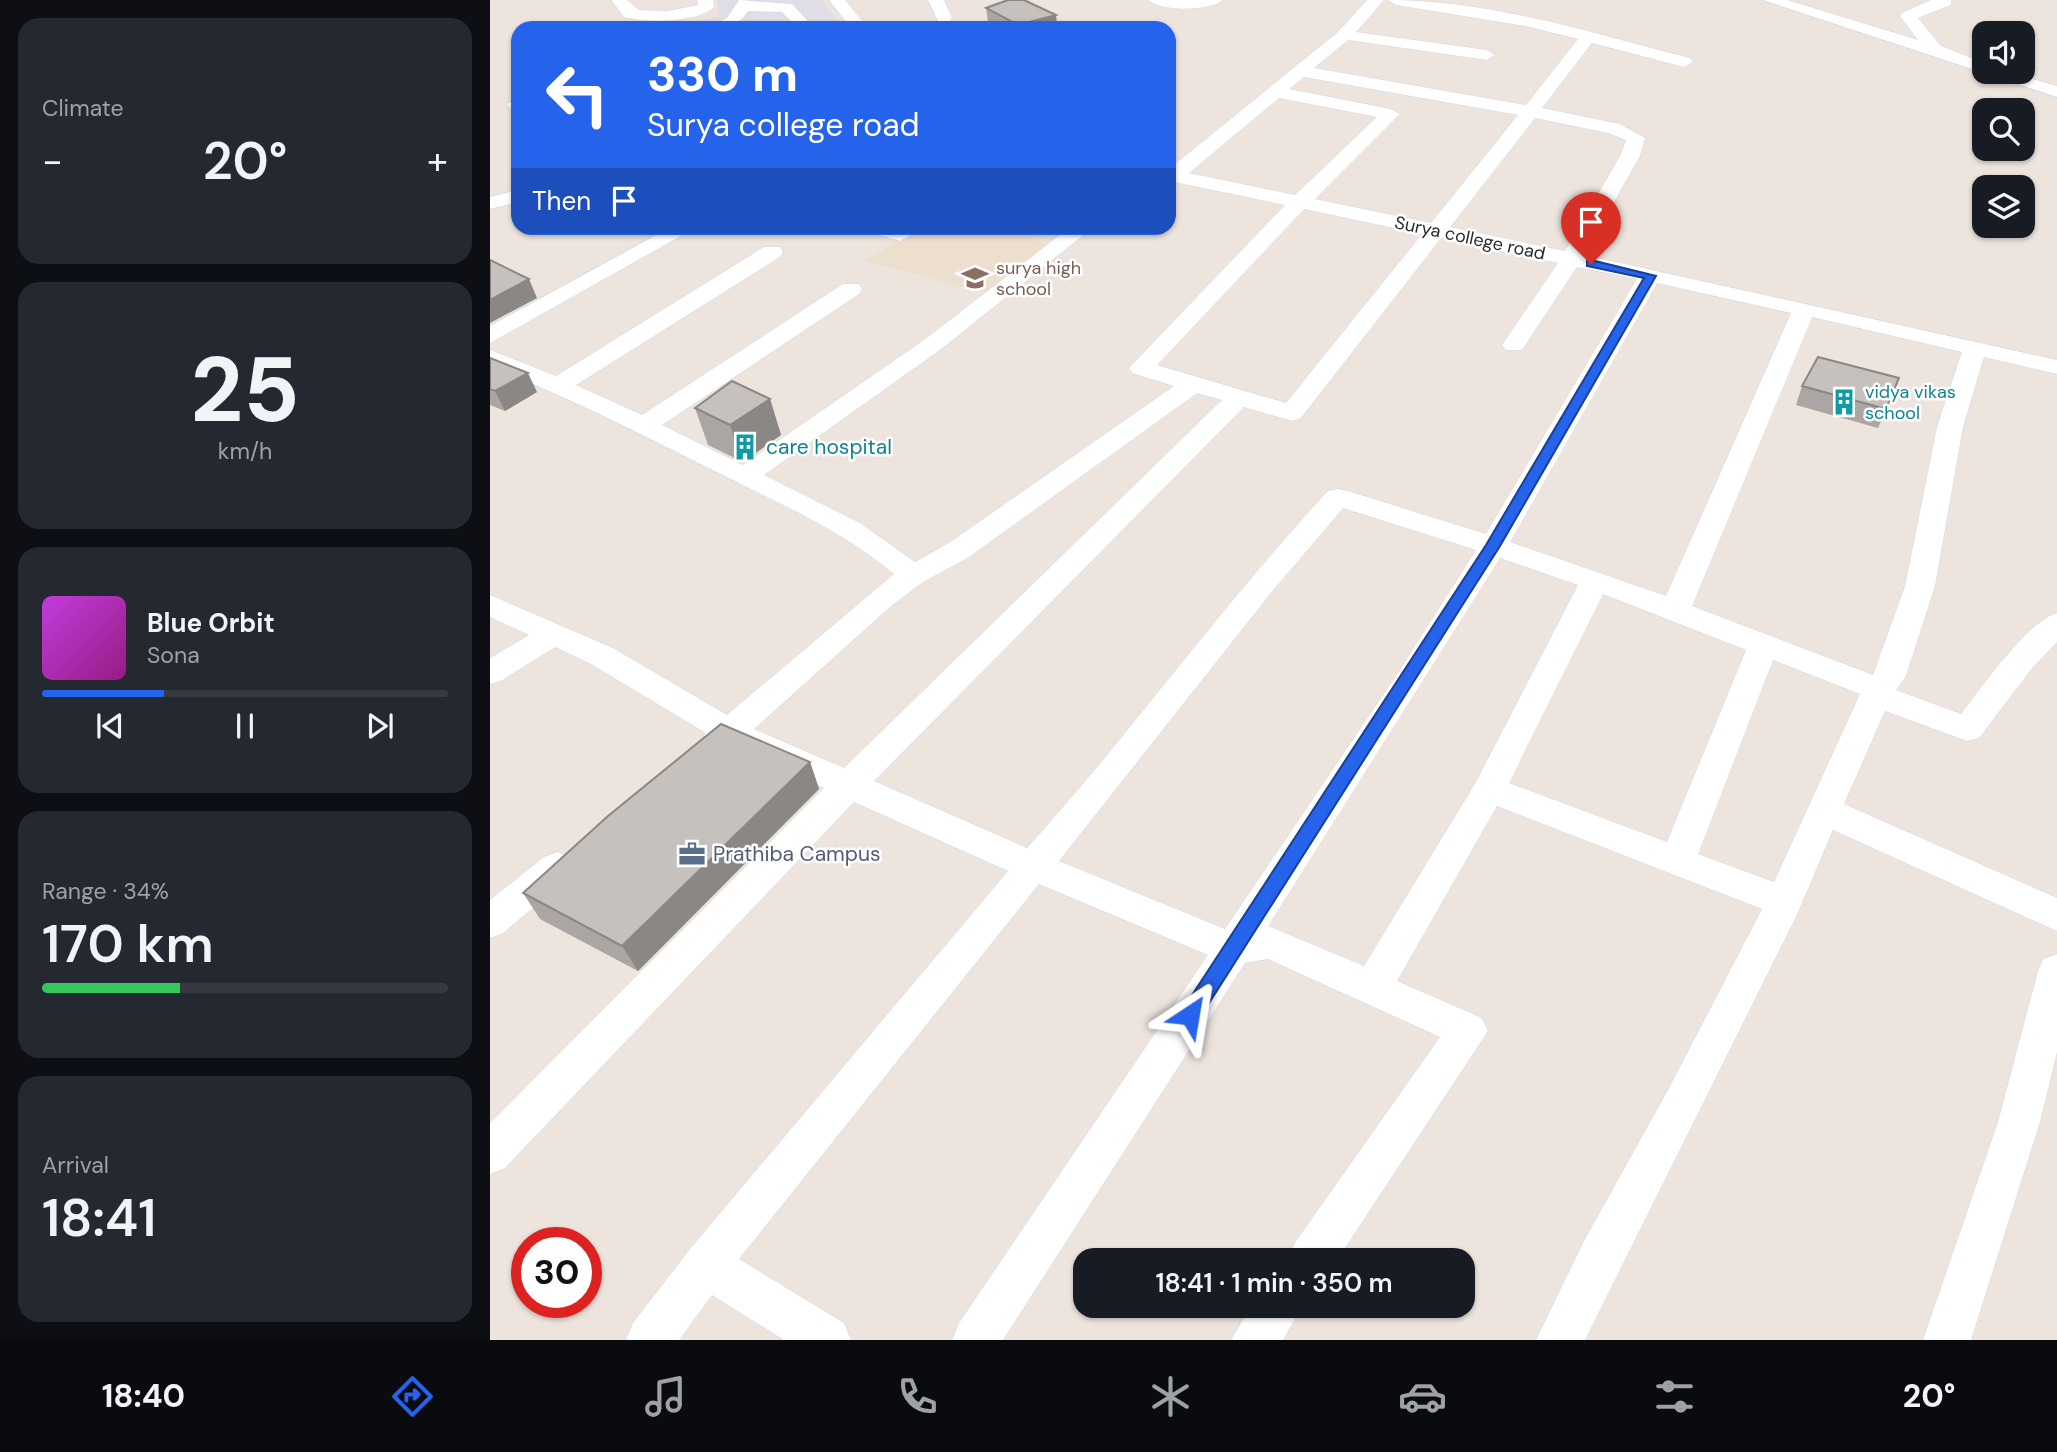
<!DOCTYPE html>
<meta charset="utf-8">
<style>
body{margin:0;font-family:"DM Sans",sans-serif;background:#242831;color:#f1f3f6;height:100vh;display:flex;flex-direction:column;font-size:26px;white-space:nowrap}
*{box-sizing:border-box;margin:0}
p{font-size:23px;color:#9ea1a6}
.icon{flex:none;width:38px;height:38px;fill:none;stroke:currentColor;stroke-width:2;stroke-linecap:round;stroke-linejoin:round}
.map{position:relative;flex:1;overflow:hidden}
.details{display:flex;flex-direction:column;gap:18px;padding:18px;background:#0d0f14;width:490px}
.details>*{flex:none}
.guide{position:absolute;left:21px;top:21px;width:665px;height:214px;border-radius:21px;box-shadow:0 2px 5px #0004;background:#2563eb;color:#fff;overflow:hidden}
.buttons{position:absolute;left:1482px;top:21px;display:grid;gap:14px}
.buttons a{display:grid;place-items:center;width:63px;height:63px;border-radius:14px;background:#171b24;box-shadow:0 2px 5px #0004;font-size:35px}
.speed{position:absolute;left:21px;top:1227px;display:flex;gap:14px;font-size:35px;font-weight:700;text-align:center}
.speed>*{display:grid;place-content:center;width:91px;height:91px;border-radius:50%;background:#171b24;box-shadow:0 2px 5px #0004;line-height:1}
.speed .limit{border:10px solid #d22;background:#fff;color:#111}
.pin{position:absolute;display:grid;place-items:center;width:60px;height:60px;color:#fff;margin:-72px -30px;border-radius:50% 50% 50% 0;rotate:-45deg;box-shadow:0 0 7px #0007}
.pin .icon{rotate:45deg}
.me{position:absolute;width:77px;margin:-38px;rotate:33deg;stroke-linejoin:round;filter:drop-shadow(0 0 5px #0008)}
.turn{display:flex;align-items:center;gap:24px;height:147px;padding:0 21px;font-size:32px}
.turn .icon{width:91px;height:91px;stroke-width:2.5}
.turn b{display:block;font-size:49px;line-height:60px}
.then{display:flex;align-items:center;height:66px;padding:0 21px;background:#0003;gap:14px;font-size:26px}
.big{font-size:52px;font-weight:600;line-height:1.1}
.details .tile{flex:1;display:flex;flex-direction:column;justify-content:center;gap:10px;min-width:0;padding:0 24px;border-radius:21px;background:#242831}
.details .dial{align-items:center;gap:0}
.dial b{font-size:91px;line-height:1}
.song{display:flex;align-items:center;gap:21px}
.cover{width:84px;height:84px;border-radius:10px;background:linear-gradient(135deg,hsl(290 70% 55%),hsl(310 70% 35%))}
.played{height:7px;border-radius:4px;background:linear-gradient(90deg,#2563eb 30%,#363941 30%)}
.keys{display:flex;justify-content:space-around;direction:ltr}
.heat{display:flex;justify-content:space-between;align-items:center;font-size:38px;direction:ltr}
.charge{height:10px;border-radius:5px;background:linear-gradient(90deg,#34c759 34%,#363941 0)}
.trip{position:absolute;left:583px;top:1248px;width:402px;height:70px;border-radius:21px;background:#171b24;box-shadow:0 2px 5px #0004;font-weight:600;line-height:70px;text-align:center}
.menu{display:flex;height:112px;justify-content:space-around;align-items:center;background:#090b0e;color:#9ea1a6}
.menu .icon{width:49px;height:49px}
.menu .selected{color:#2563eb}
.menu b{font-size:32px;color:#f1f3f6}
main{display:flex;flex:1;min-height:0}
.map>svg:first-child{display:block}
</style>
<main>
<section class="details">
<div class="tile"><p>Climate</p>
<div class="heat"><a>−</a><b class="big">20°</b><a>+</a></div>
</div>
<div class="tile dial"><b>25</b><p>km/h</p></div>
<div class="tile">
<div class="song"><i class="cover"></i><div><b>Blue Orbit</b><p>Sona</p></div></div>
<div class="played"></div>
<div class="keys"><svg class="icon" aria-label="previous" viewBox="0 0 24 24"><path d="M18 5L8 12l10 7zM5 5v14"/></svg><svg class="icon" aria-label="pause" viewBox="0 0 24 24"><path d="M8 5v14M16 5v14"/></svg><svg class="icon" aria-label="next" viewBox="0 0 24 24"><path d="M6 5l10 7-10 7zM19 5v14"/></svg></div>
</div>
<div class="tile"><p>Range · 34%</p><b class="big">170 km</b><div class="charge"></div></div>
<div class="tile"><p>Arrival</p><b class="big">18:41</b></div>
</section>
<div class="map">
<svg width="1567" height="1340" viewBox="0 0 1567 1340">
<rect width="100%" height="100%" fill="#ece4dd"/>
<polygon fill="#dfdde5" points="227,0 332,0 354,28 165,28 229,17"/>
<polygon fill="#eddfcd" points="425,228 502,228 569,246 506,296 377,261"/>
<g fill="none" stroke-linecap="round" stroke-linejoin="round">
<g stroke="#d2d7e3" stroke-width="1">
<g id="minor">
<path d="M121 0H137L149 10 178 11 208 5 207 0H223L224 7C208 23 156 23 134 17Z"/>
<path d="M249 0 302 4 317 20 314 28H298L301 21 292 12 258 11C246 29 235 28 214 28L237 18Z"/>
<polygon points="339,0 355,0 378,28 361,28"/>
<polygon points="438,0 454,0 462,18 460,21 448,21"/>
<path d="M658 0H733C721 11 670 12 658 0Z"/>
<path d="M877 0H894L866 32 997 50 1005 55 997 60 858 40 824 68 1036 105 1088 39 1035 26 906 5 898 0C1001 0 1101 33 1200 58L1203 62 1194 67 1102 43 1052 108 1130 124 1155 138 1150 156 1094 255 1567 360V374L1494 357 1473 427 1445 586 1416 676 1406 690 1471 714C1491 688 1538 621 1567 613V642L1543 667 1489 738 1477 741 1395 711 1354 804 1567 898V931L1343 830 1306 917 1095 1340H1046L1095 1239 1178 1090 1272 909 1007 806 907 981 992 1018 998 1031 847 1260H797L804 1244 950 1037 778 959 755 963 513 1340H462L469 1323 718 955 549 884 249 1259 354 1323 361 1340H294L222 1295 189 1340H136L143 1323 200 1249 518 871 364 802 15 1168 0 1174V1123L334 788 243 747 226 755 214 752 209 743 216 733 101 664 65 647 11 681 0 684V658L39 635 0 617V595L123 648 237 715 404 574C353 531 292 505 233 475 156 437 80 398 0 366V350L66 376 274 247H290L293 252 290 257 86 385 152 415 353 284H369L372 289 369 294 172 425 253 465 434 340 579 228H602L450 350 274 475 370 523 425 562 459 543 684 386 642 373 639 368 795 205 679 181V169L848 32ZM814 77 1028 115 941 223 825 199 910 114 901 109 799 89ZM789 98 887 117 805 195 699 173ZM1045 118 1118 133 1136 140 1130 156 1075 251 960 227ZM814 209 932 234 796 403 667 365ZM951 238 1068 263 1012 345 1016 350H1032L1087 267 1147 279 996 534 858 491 848 489 838 491C732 605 642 732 537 848L384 781 754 407 802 421 811 418ZM1167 283 1301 313 1176 596 1020 542ZM1322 317 1472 352 1447 427 1415 586 1383 675 1202 606ZM707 393 732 400 354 768 264 729 401 606 433 582 479 557ZM853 508 986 550 906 676 735 929 569 861 780 594ZM1010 558 1088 585 986 782 874 966 778 926ZM1113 594 1256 650 1177 842 1019 783ZM1283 660 1370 694 1284 882 1208 854Z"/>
<polygon points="1273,0 1297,0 1428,40 1410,16 1412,13 1441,0 1461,0 1461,5 1428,18 1451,46 1494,63 1494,72 1519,72 1567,86 1567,97"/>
<polygon points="26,99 28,109 20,108 17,104"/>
<polygon points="28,190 28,202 0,209 0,197"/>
<polygon points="179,228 205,228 0,343 0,326"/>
<path d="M374 228C388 227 411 223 421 235L410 241 378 232Z"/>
<polygon points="67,852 80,857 85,867 80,877 13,933 0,938 0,900 54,857"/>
<polygon points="1567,954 1567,1052 1550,1122 1481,1340 1433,1340 1508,1122 1548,971 1553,959"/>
<polygon points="761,1306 812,1306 793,1340 741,1340"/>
</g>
</g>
<use href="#minor" fill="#fff" fill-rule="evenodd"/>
</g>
<g fill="#aba6a3">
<polygon points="496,8 566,15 567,28 499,28"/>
<polygon points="0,358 47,392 15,411 0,405"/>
<polygon points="1312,386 1401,398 1388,428 1306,405"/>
<polygon points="280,399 291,435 253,462 218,445 205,408"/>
<polygon points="320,762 329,789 148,971 50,919 33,893"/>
</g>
<g fill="#8b8784">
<polygon points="566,15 567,28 528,28 528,25"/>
<polygon points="39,279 47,298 0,323 0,300"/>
<polygon points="38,373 47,392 15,411 5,391"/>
<polygon points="280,399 291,435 253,462 240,425"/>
<polygon points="320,762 329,789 148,971 132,946"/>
</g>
<g fill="#c7c1bd" stroke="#8b8784" stroke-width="2">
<polygon points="518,0 534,0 566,15 528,25 496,8"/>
<polygon points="0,260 39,279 0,300"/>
<polygon points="1328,357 1409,378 1396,409 1312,386"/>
<polygon points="0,358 38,373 5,391 0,389"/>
<polygon points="242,381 280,399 240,425 205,408"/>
<polygon points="231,724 320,762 132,946 33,893 118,816"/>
</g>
<polygon fill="#2563eb" stroke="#184099" stroke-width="2" points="1101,260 1166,276 1010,546 707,1022 700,1024 693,1022 690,1015 693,1009 996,545 1154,278 1097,266 1097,261"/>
<defs>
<g id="school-bare" transform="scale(2.1)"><path d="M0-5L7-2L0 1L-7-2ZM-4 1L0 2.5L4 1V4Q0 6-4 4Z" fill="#8d6e63" stroke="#fff" stroke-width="2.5" paint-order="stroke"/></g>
<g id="building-bare" transform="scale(2.1)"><path d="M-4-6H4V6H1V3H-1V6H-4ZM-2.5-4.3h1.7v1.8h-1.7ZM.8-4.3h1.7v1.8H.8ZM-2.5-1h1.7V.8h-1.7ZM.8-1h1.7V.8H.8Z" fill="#0f9aa8" stroke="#fff" stroke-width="2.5" paint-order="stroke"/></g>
<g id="office-bare" transform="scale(2.1)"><path d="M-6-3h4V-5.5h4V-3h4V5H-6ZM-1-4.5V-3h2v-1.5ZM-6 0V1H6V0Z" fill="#5c6f8a" stroke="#fff" stroke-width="2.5" paint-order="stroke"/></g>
</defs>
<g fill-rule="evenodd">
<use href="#school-bare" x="485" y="278"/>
<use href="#building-bare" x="1354" y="402"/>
<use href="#building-bare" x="255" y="447"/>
<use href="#office-bare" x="202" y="854"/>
</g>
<g text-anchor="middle" stroke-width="5" stroke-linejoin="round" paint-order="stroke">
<g font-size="18" fill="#2a2a2a" stroke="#fff">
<text transform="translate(980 238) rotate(12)" y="6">Surya college road</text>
</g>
<g font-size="18" fill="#785e54" stroke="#fff" text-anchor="start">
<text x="506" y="274">surya high<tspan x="506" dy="21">school</tspan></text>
</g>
<g font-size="18" fill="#0d838f" stroke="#fff" text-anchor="start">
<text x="1375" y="398">vidya vikas<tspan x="1375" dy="21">school</tspan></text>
</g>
<g font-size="21" fill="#0d838f" stroke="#fff" text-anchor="start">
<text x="276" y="454">care hospital</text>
</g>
<g font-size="21" fill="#4e5e75" stroke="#fff" text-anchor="start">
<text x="223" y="861">Prathiba Campus</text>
</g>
</g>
</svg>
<div class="buttons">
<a><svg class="icon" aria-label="sound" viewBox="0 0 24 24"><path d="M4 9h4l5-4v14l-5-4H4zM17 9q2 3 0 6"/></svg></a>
<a><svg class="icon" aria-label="search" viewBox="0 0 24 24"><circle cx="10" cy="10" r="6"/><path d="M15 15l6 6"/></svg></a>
<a><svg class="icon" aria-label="layers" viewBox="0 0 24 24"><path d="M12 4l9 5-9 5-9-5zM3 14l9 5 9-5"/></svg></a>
</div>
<div class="speed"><div class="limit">30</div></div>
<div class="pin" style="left:1101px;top:264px;background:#d93025"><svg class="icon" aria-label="arrive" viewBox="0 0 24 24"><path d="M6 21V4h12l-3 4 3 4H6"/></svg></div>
<svg class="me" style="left:700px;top:1015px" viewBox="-20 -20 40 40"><path d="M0-17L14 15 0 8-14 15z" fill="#2563eb" stroke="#fff" stroke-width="4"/></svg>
<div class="trip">18:41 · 1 min · 350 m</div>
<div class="guide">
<div class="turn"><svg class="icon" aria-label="left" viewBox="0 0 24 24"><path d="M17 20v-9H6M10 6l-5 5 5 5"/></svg><div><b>330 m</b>Surya college road</div></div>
<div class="then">Then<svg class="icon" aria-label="arrive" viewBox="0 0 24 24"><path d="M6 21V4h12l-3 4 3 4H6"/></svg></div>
</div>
</div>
</main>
<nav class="menu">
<b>18:40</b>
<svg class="icon selected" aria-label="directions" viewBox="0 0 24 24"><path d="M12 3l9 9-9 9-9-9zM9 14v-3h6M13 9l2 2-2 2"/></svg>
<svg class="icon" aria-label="music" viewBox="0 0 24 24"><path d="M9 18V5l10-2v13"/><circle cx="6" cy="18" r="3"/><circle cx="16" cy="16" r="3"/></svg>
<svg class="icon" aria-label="phone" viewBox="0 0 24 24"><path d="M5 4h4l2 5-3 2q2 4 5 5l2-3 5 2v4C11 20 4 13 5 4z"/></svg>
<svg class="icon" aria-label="climate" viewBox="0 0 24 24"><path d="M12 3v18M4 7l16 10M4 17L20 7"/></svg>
<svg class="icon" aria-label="car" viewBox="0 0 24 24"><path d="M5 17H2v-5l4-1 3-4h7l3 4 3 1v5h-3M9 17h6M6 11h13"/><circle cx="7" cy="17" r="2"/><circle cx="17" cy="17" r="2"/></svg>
<svg class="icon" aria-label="filters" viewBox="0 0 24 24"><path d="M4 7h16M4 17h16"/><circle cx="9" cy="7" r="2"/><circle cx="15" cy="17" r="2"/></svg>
<b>20°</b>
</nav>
